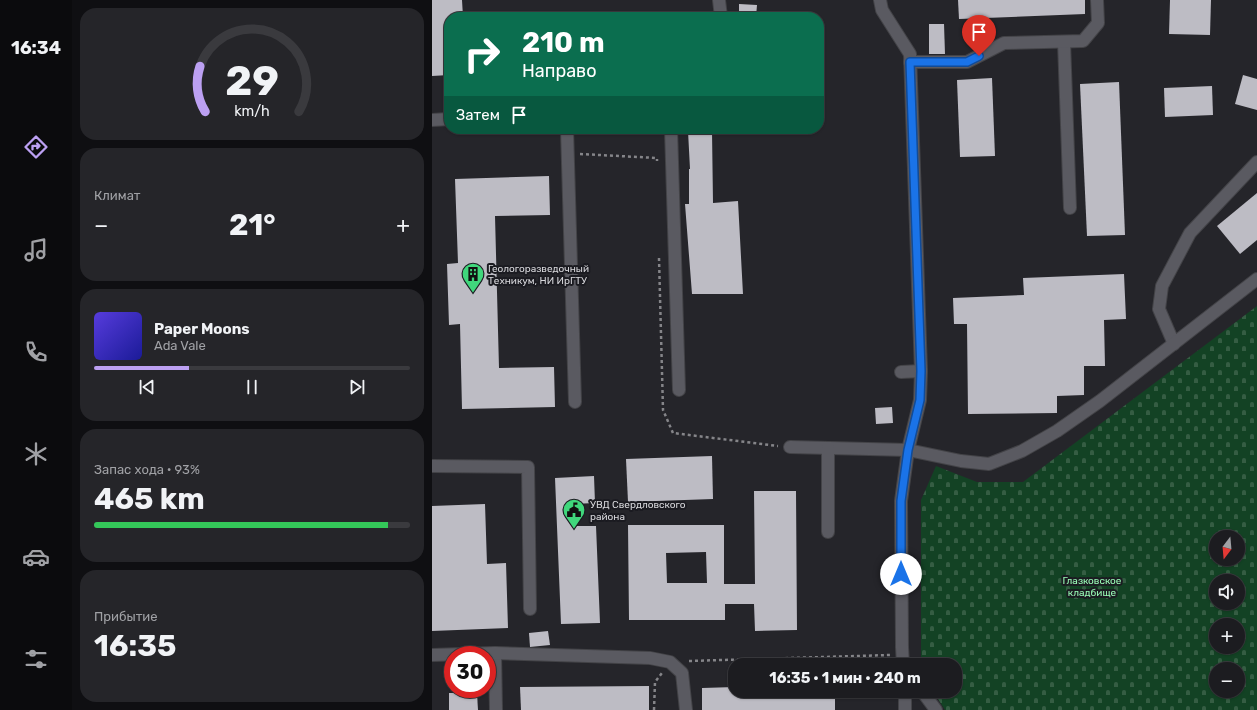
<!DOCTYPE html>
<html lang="ru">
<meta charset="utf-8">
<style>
body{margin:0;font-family:Rubik,sans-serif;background:#252529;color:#f1f3f6;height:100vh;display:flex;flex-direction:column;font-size:15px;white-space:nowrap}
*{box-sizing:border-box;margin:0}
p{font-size:13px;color:#a0a1a5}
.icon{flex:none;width:22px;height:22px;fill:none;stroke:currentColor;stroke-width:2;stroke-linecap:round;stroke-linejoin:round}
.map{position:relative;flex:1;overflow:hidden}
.details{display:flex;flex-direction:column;gap:8px;padding:8px;background:#0f0f12;width:360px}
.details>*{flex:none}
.banner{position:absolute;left:12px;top:12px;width:380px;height:122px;border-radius:16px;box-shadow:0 1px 3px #0004,0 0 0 1px #3a3a3e;background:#0b6e4f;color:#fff;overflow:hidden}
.needle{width:26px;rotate:196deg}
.buttons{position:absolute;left:777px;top:530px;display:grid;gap:8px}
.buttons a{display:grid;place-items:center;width:36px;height:36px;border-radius:50%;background:#1c1c20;box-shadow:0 1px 3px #0004,0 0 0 1px #3a3a3e;font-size:20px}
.speed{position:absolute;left:12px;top:646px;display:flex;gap:8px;font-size:20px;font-weight:700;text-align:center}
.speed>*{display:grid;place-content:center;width:52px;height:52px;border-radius:50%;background:#1c1c20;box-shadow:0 1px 3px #0004,0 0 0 1px #3a3a3e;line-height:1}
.speed .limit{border:6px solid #d22;background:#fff;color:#111}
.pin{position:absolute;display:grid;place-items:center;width:34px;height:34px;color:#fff;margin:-41px -17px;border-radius:50% 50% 50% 0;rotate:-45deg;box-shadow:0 0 4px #0007}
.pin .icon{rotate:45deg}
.me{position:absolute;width:44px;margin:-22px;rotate:0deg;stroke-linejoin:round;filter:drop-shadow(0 0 3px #0008)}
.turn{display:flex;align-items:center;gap:14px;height:84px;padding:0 12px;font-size:18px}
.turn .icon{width:52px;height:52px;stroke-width:2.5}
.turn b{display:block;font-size:28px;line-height:34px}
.then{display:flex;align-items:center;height:38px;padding:0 12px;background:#0003;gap:8px;font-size:15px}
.big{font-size:30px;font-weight:700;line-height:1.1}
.details .card{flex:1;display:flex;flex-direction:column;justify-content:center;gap:6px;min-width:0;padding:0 14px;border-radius:16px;background:#252529}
.details .dial{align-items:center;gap:0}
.dial svg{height:104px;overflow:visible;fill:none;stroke:#3a3a3e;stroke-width:7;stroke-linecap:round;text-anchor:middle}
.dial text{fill:#f1f3f6;stroke:none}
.song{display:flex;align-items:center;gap:12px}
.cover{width:48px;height:48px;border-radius:6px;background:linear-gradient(135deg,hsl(250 70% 55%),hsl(240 70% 35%))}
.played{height:4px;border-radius:2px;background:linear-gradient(90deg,#bca0f2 30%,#3a3a3e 30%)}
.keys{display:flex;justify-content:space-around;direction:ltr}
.heat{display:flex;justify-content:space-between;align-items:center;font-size:22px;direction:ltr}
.charge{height:6px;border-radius:3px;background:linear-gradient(90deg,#34c759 93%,#3a3a3e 0)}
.trip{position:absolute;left:296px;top:658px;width:234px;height:40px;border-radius:16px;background:#1c1c20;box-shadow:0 1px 3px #0004,0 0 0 1px #3a3a3e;font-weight:700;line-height:40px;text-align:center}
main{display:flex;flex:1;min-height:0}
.tabs{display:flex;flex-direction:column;width:72px;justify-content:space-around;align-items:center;background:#0b0b0d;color:#a0a1a5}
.tabs .icon{width:28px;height:28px}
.tabs .current{color:#bca0f2}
.tabs b{font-size:18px;color:#f1f3f6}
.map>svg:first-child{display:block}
</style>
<main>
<nav class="tabs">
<b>16:34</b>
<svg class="icon current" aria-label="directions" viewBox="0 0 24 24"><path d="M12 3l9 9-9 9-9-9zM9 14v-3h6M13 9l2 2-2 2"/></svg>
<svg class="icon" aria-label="music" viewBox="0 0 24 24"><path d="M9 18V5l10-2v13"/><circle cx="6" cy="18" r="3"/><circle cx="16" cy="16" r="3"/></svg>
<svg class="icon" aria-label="phone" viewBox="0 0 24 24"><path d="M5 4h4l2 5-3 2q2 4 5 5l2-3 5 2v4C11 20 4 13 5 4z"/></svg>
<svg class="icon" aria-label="climate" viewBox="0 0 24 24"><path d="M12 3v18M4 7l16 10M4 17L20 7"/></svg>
<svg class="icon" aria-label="car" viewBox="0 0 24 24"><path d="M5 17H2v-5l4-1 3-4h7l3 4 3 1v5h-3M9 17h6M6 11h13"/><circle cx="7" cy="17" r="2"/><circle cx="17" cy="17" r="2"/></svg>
<svg class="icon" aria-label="filters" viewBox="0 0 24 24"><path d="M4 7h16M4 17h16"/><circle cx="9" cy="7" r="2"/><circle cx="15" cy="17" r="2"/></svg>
</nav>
<section class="details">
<div class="card dial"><svg viewBox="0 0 100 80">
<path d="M14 69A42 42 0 1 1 86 69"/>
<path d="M14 69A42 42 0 0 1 10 34" stroke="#bca0f2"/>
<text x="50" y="56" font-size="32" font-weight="700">29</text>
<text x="50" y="72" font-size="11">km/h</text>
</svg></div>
<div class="card"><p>Климат</p>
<div class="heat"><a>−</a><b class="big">21°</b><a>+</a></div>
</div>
<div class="card">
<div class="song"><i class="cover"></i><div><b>Paper Moons</b><p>Ada Vale</p></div></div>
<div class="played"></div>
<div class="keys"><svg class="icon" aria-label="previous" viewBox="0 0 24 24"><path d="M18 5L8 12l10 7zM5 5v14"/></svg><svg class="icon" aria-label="pause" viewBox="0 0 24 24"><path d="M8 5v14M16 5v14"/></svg><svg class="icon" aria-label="next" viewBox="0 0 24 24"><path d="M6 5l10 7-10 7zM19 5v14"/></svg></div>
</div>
<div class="card"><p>Запас хода · 93%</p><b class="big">465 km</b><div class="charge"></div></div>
<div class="card"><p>Прибытие</p><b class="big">16:35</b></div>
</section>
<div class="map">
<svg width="825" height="710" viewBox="0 0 825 710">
<defs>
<pattern id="cemetery-stones" width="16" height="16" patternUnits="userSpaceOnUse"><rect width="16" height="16" fill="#134224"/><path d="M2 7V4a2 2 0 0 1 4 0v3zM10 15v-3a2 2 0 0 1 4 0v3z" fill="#355d43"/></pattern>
</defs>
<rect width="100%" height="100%" fill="#25252a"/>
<path fill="url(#cemetery-stones)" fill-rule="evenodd" d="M825 306V710H513L501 691H523V665H489V500L504 466 545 482H591ZM784 537H806V559H784ZM784 581H806V603H784ZM784 625H806V647H784ZM784 669H806V691H784Z"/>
<g fill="#bdbcc4" fill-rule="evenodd">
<polygon points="0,0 30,0 31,17 17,17 17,75 0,76"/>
<polygon points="526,0 653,0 653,14 527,19"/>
<polygon points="738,0 779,0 778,35 737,34"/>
<polygon points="307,4 325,5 324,17 307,17"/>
<polygon points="497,24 512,24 513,54 497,54"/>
<polygon points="811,75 825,79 825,110 803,104"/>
<polygon points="560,78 563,156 528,157 525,80"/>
<polygon points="687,82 693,235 655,236 648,84"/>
<polygon points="780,86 781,115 733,117 732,88"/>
<polygon points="256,131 280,131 281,203 306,201 311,294 260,294 253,204 257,204 257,169 258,169"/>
<polygon points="117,176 118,215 63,216 67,368 122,367 123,407 30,409 28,324 17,325 15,264 26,263 23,179"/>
<polygon points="825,193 825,240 808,254 785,226"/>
<polygon points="692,274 694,319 672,320 673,366 652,366 652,395 625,396 625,413 536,414 535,324 522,324 521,298 592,295 591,278"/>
<polygon points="460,407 461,423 444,424 443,408"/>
<polygon points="280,456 281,499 196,502 194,459"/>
<polygon points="162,476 163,503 141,504 142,526 164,526 168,623 129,624 123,478"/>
<path d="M322 491H364L365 630 323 631 322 604H293V620H197L196 525H292V584H323ZM274 552 275 583H235L234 553Z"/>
<polygon points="53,504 55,564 74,563 76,628 0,631 0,506"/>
<polygon points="116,631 118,645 98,647 97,633"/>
<polygon points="217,686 217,710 89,710 88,687"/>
<polygon points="303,687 303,691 403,691 403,710 270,710 270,688"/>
<polygon points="17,693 45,693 46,710 17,710"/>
</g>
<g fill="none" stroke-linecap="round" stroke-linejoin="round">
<g stroke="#434347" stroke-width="14">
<g id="minor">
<polyline points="287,0 289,17"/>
<polyline points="448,0 450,10 478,54 489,371 488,400 476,450 469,501 470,647 471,665"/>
<polyline points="632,42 638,208"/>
<polyline points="478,62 535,62 572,43 651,41 666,23 665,0"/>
<polyline points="0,120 17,119"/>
<polyline points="135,129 143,402"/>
<polyline points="239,129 247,390"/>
<polyline points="742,344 727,309 730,286 758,233 825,162"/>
<polyline points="469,372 489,371"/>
<polyline points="358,447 476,450 529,461 557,464 590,451 625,431 668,401 825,279"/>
<polyline points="396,448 396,532"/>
<polyline points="0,466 96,467 98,609"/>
<polyline points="63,653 64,710"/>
<polyline points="0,655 63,653 218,658 238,662 250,673 254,710"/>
<polyline points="473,691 473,710"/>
<polyline points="490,691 504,710"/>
</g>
</g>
<g stroke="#858589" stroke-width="2.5" stroke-dasharray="3 3" stroke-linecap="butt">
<polyline points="148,154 225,158 225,161"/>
<polyline points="227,258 231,410 241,433 346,446"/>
<polyline points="257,661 458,655"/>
<polyline points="222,710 223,682 230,673"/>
</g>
<use href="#minor" stroke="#5a5a61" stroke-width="12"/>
</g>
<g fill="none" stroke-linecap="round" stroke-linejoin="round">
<g stroke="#114b97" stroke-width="10">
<polyline id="route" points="469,574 469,501 476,450 488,400 489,371 478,62 535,62 547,56"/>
</g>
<use href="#route" stroke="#1a73e8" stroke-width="7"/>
</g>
<defs>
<g id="building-pin" transform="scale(1.15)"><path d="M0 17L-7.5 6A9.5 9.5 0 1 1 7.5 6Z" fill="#40d77c" stroke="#1b1b21"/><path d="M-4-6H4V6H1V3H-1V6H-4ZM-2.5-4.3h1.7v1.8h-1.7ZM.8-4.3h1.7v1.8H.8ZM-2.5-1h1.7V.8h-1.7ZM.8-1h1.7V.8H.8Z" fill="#111"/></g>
<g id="civic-pin" transform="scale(1.15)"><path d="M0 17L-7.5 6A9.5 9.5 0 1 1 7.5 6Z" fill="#40d77c" stroke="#1b1b21"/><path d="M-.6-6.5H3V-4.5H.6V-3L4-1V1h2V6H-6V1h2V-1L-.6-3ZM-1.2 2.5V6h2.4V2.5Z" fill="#111"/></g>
</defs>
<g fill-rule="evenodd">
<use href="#building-pin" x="41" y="274"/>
<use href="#civic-pin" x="142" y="510"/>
</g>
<g text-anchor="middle" stroke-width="4" stroke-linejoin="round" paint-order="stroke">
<g font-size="10" fill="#d8d8dc" stroke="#1b1b21" text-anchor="start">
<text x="56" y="272">Геологоразведочный<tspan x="56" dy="12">Техникум, НИ ИрГТУ</tspan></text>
<text x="158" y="508">УВД Свердловского<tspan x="158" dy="12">района</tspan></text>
</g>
<g font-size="10" fill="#99fcb6" stroke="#1b1b21">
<text x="660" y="584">Глазковское<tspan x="660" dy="12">кладбище</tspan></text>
</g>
</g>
</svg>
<div class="buttons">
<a><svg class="needle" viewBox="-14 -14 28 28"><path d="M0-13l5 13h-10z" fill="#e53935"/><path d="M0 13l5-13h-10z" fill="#a0a1a5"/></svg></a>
<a><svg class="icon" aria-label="sound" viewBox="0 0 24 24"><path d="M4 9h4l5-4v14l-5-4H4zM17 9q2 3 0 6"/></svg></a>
<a>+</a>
<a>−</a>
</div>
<div class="speed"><div class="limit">30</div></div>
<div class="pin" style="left:547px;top:56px;background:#d93025"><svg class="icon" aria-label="arrive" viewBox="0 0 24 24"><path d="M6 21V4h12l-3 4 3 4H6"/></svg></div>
<svg class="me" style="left:469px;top:574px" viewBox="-20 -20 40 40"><circle r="19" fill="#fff"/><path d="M0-13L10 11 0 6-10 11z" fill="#1a73e8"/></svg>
<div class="trip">16:35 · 1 мин · 240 m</div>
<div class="banner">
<div class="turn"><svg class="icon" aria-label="right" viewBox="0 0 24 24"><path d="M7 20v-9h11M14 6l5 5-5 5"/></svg><div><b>210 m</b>Направо</div></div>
<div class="then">Затем<svg class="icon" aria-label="arrive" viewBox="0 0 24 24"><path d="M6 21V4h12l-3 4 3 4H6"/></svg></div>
</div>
</div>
</main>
